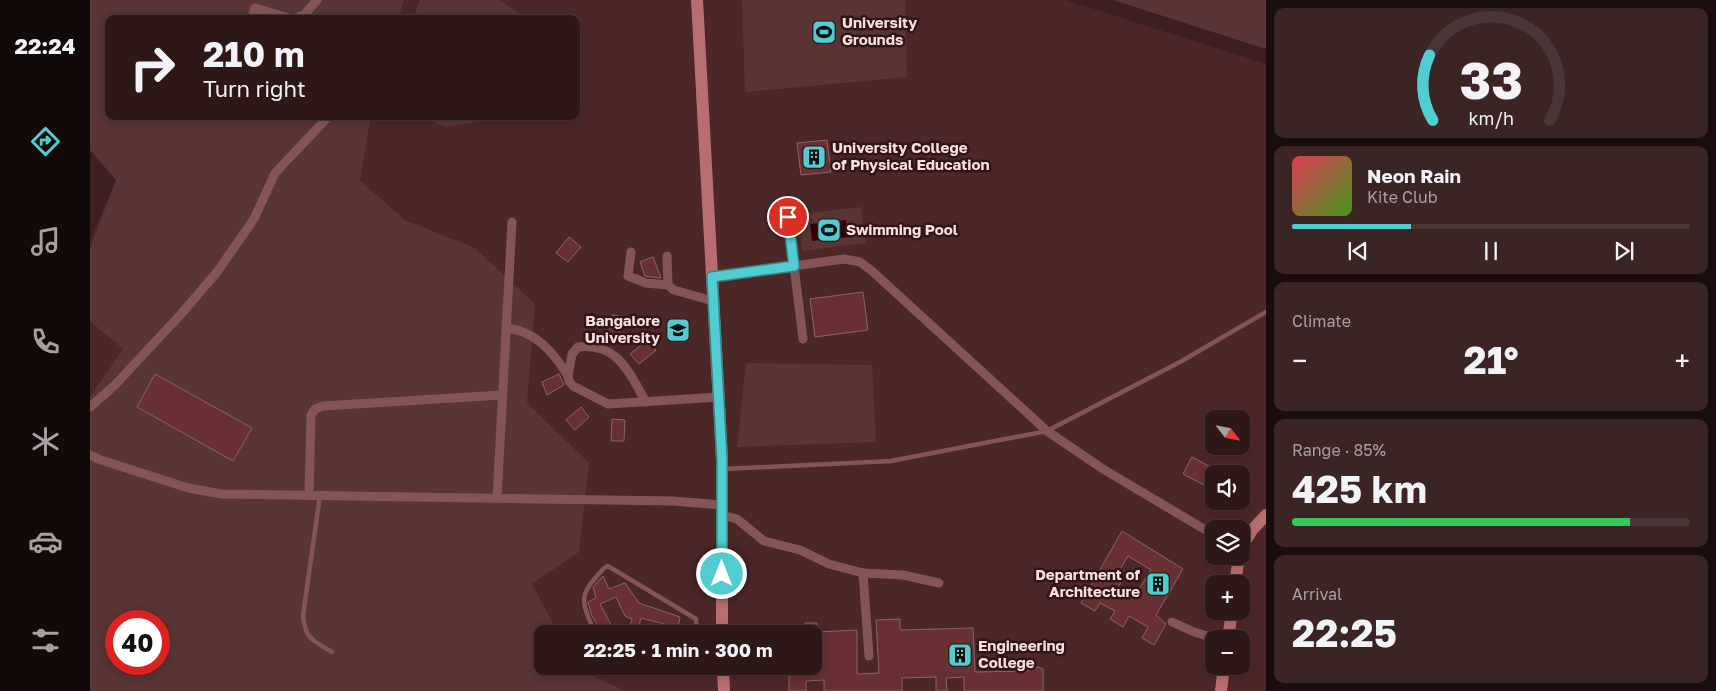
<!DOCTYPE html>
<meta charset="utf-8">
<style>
body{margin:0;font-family:"Golos Text",sans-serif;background:#3a2424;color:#f1f3f6;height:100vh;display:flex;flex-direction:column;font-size:19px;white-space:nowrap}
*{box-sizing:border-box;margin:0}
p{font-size:16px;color:#a79fa1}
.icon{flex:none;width:28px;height:28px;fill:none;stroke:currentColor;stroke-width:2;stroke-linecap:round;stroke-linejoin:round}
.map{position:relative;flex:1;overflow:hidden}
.drawer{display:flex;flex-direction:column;gap:8px;padding:8px;background:#190d0d;width:450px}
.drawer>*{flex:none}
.top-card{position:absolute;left:15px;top:15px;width:475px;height:105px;border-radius:10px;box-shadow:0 2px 8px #0003,0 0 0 1px #493636;background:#2e1717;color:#f1f3f6;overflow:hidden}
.needle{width:32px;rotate:122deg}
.fabs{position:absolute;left:1115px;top:410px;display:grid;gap:10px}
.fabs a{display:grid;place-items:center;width:45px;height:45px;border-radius:10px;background:#2e1717;box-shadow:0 2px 8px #0003,0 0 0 1px #493636;font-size:25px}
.speed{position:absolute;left:15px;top:610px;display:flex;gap:10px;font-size:25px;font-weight:700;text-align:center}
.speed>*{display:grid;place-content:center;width:65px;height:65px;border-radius:50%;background:#2e1717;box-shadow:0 2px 8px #0003,0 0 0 1px #493636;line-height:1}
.speed .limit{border:8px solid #d22;background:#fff;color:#111}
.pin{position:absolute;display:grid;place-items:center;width:42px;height:42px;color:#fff;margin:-21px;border:2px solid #fff;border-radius:50%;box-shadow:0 1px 5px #0007}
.me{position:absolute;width:55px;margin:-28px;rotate:0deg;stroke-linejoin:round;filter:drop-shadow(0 0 4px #0008)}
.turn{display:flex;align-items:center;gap:18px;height:105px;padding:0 15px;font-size:22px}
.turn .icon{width:65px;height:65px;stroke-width:2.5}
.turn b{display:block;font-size:35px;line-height:42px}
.big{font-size:38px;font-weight:700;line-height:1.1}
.drawer .card{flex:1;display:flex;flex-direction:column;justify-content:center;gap:8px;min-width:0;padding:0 18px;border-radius:10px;background:#3a2424}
.drawer .dial{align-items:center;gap:0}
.dial svg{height:130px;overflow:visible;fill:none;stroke:#493636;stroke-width:7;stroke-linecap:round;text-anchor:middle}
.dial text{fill:#f1f3f6;stroke:none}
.song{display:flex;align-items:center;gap:15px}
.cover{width:60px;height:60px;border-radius:8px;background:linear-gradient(135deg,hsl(350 70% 55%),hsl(100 70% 35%))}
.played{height:5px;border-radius:2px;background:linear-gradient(90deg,#51ccd1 30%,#493636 30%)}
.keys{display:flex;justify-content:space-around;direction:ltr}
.heat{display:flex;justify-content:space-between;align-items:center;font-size:28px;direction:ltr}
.charge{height:8px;border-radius:4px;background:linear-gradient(90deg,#34c759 85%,#493636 0)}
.trip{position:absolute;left:444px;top:625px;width:288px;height:50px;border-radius:10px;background:#2e1717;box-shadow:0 2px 8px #0003,0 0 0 1px #493636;font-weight:700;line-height:50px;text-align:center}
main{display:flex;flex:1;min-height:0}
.menu{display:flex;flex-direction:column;width:90px;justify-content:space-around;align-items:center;background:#120909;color:#a79fa1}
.menu .icon{width:35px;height:35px}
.menu .current{color:#51ccd1}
.menu b{font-size:22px;color:#f1f3f6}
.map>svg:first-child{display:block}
</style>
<main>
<nav class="menu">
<b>22:24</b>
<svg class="icon current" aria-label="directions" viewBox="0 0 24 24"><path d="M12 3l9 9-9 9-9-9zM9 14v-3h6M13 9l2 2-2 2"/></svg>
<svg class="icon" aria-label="music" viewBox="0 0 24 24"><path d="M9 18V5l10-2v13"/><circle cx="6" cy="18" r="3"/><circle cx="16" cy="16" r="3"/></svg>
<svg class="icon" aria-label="phone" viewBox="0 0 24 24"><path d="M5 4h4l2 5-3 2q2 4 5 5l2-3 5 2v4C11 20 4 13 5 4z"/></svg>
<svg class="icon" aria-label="climate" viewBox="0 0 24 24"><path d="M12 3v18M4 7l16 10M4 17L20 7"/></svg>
<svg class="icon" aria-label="car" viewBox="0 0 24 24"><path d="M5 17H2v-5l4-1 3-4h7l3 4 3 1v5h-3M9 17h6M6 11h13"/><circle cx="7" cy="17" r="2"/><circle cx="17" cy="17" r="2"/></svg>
<svg class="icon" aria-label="filters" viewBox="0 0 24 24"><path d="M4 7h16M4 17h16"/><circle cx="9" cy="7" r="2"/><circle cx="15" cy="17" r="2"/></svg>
</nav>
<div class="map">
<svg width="1176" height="691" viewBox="0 0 1176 691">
<rect width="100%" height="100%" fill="#3d1f1f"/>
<path fill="#4c2728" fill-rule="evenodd" d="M0 0H976L1176 64V691H0V240L26 180 0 150ZM19 19H486V116H19ZM1124 419H1151V446H1124ZM1124 474H1151V501H1124ZM1124 529H1151V556H1124ZM1124 584H1151V611H1124ZM26 621H69V664H26ZM452 634H722V666H452ZM1124 639H1151V666H1124Z"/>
<g fill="#593535" fill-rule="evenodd">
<path d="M0 0H314L308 19H19V116H281L270 181 315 220 385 248 445 304 437 403 499 463 489 552 442 584 469 634H452V666H487L489 670 536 691H0V397L33 349 0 321V248L26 180 0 150ZM26 621H69V664H26Z"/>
<polygon points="330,0 410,0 438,19 323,19"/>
<polygon points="652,0 815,0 817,77 655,92"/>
<polygon points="1023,0 1176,0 1176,49"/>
<polygon points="330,116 423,116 355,127"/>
<polygon points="771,207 776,243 712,251 708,214"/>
<polygon points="656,363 782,365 786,442 647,447"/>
</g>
<polygon fill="#360209" points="756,220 758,237 722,241 720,224"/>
<g fill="#683033" stroke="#8a6565" fill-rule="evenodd">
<polygon points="737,140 741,172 711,175 707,143"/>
<polygon points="479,237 491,247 478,262 466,253"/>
<polygon points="563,257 571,278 570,278 555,276 550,262"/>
<polygon points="773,292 778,330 725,337 720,299"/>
<polygon points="522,315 532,316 528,338 518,336"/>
<polygon points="558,340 566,350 549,364 540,354"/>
<polygon points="65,374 162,428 143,461 47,407"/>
<polygon points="469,374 474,385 457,395 452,382"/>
<polygon points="491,407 499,417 485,430 476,420"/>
<polygon points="522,419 535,420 534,441 521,441"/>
<polygon points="1102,457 1124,469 1124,490 1093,474"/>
<path d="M1032 531 1093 569 1066 615 1076 624 1064 645 1052 638 1058 627 1039 616 1033 627 1020 619 1025 611 1010 603 1005 611 991 603ZM1038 556 1061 570 1043 599 1027 589 1033 579 1027 575Z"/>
<polygon points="513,576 519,589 535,583 549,603 590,617 587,634 576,634 578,625 551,618 547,634 538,634 542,619 535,616 526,597 510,604 526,634 513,634 502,616 498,602 506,598 503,587"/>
<polygon points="810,619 810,630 883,628 885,672 937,671 948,667 953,669 953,691 874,691 874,677 856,678 857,691 846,691 846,677 812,678 812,691 734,691 734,680 716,681 716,691 699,691 699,676 709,675 709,666 722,666 722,634 715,634 715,623 727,623 727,632 767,630 767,674 789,673 786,620"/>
</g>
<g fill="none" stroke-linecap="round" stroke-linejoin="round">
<g stroke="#855556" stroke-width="4.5">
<polyline points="633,469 801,461 957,431 1090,362 1176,312"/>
<path d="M230 495 213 616C215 639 224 641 242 652"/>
<path d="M505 634C491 598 487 598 514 568L518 566 606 619 607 634"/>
<polyline points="565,666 590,671 631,666"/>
</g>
<g stroke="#855556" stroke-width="9">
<polyline points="162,19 165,8 202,19"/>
<polyline points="204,19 215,14 227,0"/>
<polyline points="698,217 713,339"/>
<polyline points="541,252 538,276 556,283 578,285 584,290 623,301"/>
<polyline points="577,256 578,285"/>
<polyline points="622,277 754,259 770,262 782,271 957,431 1013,469 1124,535"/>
<path d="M416 328C445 330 464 353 478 376"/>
<path d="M556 402C539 373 528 342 488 347L482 354 478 376 479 381 483 386 518 404 629 397"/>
<polyline points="0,407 25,385 92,313 127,272 164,219 185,173 239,116"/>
<polyline points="0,455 8,459 98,488 132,494 583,501 632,505"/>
<polyline points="219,495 221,415 225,409 233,406 412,395"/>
<polyline points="407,498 422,222"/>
<polyline points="632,515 647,519 674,541 710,550 739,564 773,573 813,575 849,583"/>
<polyline points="773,573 779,656"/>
<polyline points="1082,622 1104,632 1127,639"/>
</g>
<g stroke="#b86d6e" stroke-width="12">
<polyline points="607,0 632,459 632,634"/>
<polyline points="1151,548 1162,530 1176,515"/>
<polyline points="1145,584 1149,556"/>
<polyline points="1138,639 1142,611"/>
<polyline points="633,666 634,691"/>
<polyline points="1131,691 1134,666"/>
</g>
</g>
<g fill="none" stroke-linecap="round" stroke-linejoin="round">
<g stroke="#358588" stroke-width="12">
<polyline id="route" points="632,574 632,459 622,277 704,266 698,217"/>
</g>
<use href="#route" stroke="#51ccd1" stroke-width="9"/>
</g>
<defs>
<g id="stadium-square" transform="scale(1.25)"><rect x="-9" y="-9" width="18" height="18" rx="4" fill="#51ccd1" stroke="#331516"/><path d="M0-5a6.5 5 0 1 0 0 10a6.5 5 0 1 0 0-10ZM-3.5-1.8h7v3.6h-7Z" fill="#111"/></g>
<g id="building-square" transform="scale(1.25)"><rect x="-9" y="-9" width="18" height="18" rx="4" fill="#51ccd1" stroke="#331516"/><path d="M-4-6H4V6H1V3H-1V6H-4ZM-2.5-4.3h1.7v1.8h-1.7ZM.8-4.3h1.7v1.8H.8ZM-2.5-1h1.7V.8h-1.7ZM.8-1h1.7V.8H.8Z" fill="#111"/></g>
<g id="university-square" transform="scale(1.25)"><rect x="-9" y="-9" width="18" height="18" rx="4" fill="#51ccd1" stroke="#331516"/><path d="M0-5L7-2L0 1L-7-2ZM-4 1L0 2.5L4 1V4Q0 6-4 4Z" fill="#111"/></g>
</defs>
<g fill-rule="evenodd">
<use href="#stadium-square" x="734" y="32"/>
<use href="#building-square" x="724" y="157"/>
<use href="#stadium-square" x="739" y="230"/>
<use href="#university-square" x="588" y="330"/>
<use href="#building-square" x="1068" y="584"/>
<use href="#building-square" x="870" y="655"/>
</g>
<g text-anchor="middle" stroke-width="5" stroke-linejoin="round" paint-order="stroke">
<g font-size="15" font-weight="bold" fill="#f6e1e0" stroke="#331516" text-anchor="start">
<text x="752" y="28">University<tspan x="752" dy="17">Grounds</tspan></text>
<text x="742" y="153">University College<tspan x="742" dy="17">of Physical Education</tspan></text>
<text x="756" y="235">Swimming Pool</text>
<text x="570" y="326" text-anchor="end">Bangalore<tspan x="570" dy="17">University</tspan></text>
<text x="1050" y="580" text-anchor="end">Department of<tspan x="1050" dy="17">Architecture</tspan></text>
<text x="888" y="651">Engineering<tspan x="888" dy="17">College</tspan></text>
</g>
</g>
</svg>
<div class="fabs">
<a><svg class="needle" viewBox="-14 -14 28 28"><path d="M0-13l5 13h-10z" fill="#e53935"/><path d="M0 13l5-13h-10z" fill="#a79fa1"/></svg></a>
<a><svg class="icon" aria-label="sound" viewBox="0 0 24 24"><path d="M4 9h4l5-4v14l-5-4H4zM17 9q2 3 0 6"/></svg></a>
<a><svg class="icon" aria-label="layers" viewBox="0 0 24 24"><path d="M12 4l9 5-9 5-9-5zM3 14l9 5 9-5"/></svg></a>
<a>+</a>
<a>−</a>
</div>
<div class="speed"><div class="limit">40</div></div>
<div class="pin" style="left:698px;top:217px;background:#d93025"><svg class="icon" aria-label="arrive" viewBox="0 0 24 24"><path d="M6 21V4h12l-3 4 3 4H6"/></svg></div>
<svg class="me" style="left:632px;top:574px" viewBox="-20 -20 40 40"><circle r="17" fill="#51ccd1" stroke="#fff" stroke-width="3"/><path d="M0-11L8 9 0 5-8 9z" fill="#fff"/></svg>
<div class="trip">22:25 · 1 min · 300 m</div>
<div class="top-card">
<div class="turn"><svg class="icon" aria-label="right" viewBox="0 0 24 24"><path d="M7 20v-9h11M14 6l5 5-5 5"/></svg><div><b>210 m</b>Turn right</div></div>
</div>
</div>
<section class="drawer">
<div class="card dial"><svg viewBox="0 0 100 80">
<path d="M14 69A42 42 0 1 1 86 69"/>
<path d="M14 69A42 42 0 0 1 12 29" stroke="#51ccd1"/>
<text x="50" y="56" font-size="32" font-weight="700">33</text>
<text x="50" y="72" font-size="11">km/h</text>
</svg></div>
<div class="card">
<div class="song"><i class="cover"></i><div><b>Neon Rain</b><p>Kite Club</p></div></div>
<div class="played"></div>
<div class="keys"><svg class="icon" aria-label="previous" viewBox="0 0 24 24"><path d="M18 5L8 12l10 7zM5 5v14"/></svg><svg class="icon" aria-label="pause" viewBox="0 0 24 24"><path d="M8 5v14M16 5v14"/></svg><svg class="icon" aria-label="next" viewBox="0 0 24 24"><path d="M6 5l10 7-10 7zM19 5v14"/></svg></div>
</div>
<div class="card"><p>Climate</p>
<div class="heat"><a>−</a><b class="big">21°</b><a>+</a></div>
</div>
<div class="card"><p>Range · 85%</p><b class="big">425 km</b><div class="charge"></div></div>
<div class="card"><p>Arrival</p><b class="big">22:25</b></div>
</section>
</main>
